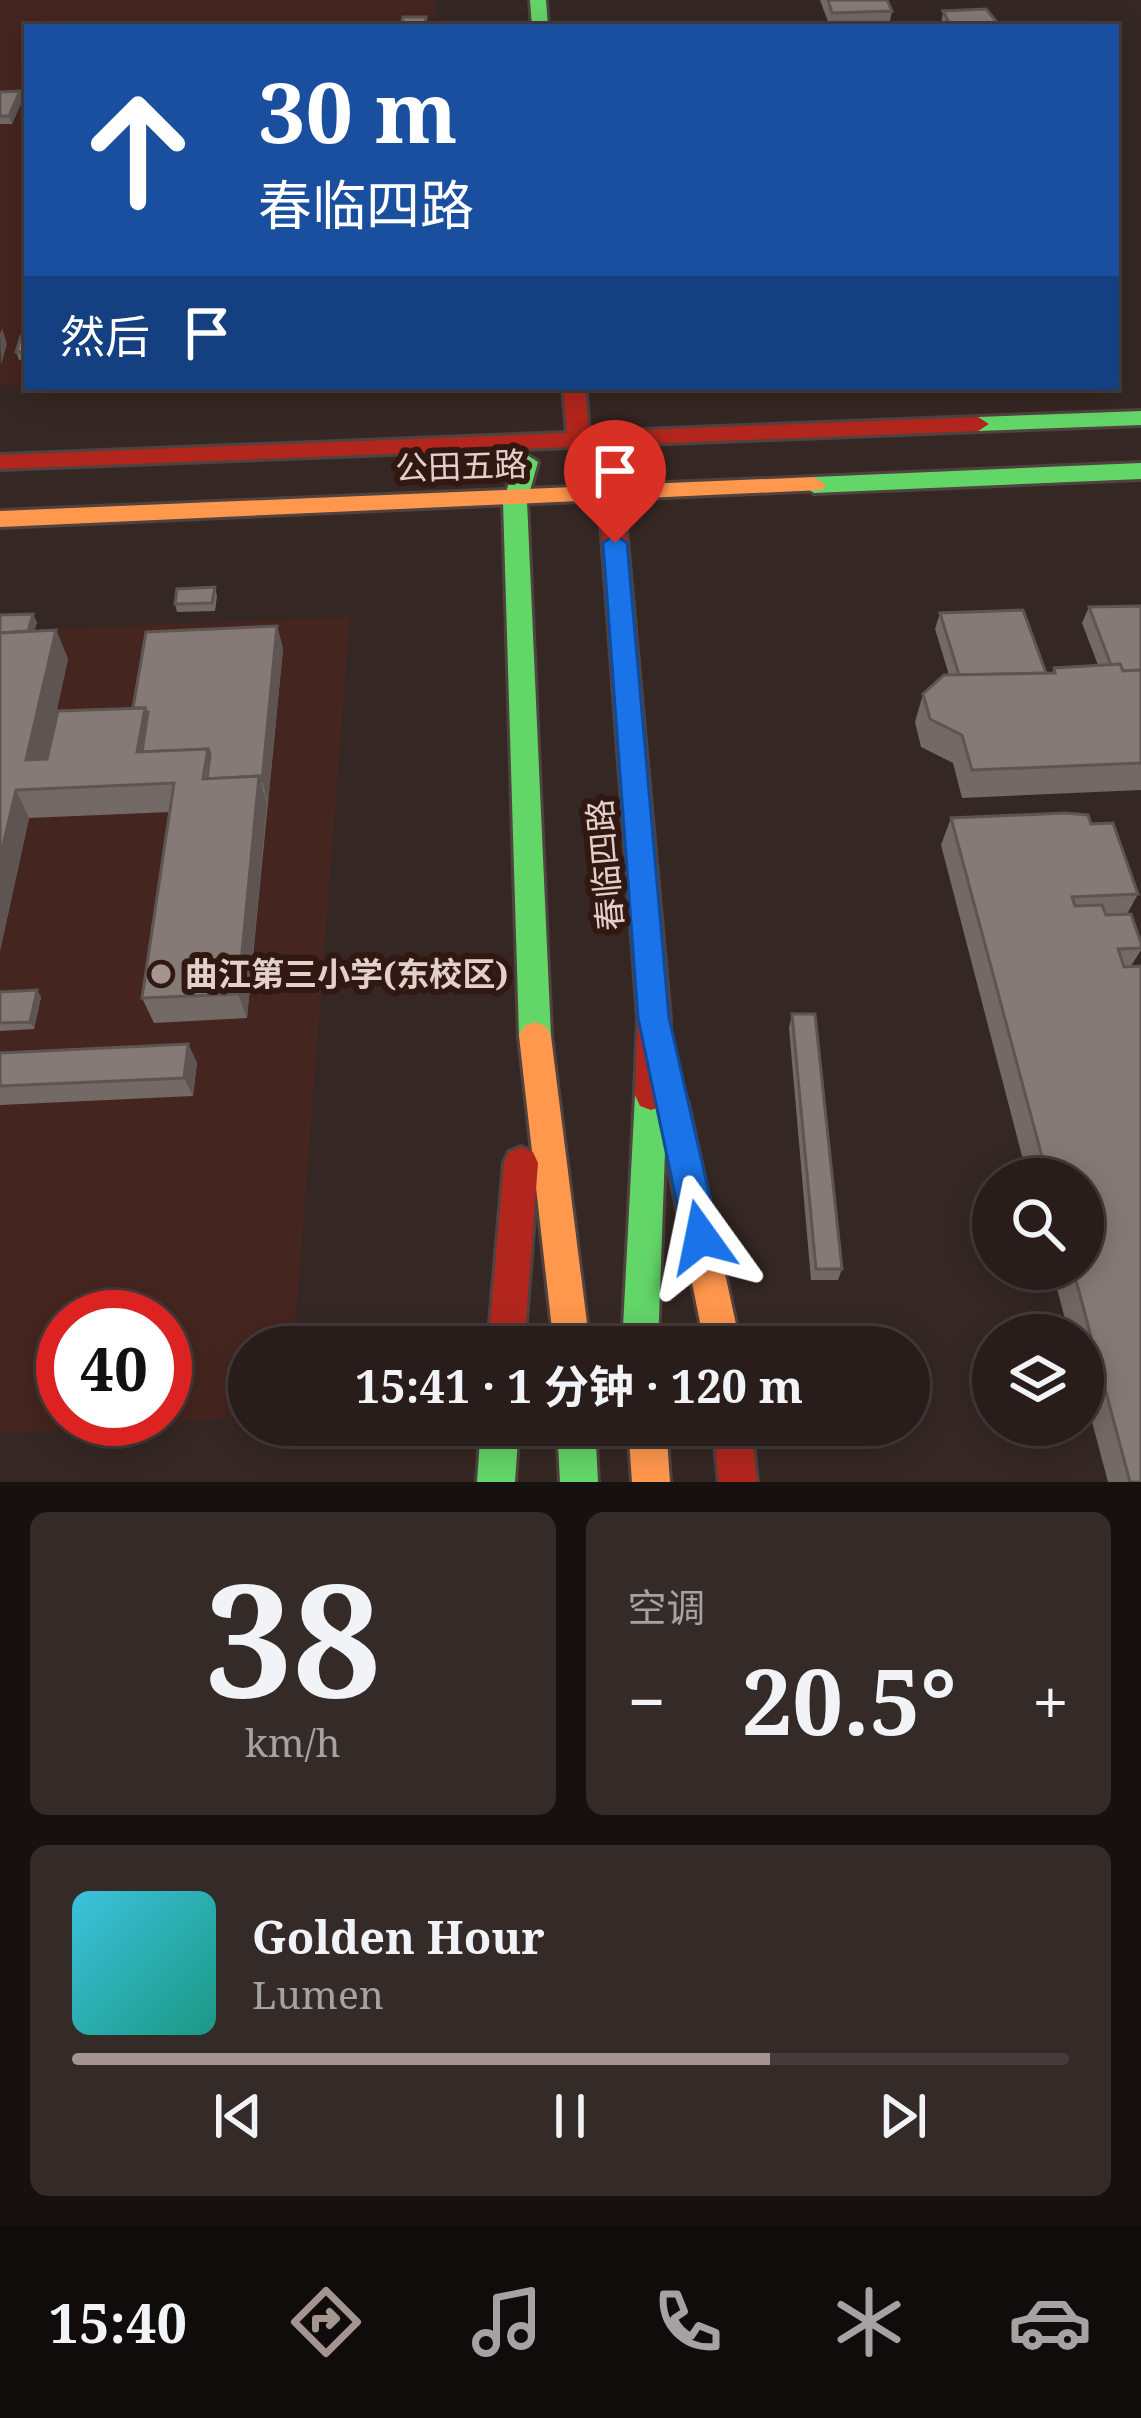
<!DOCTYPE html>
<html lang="zh">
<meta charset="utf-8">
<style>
body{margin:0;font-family:"Noto Serif","Noto Sans SC",serif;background:#342a28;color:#f1f3f6;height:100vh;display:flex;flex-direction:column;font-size:45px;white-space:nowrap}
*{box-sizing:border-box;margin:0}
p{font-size:39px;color:#a5a2a3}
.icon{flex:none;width:66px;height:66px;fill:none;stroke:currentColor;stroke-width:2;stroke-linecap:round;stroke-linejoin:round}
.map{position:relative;height:1482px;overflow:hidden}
.details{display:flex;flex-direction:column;gap:30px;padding:30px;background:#16100f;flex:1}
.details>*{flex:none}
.guide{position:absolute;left:24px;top:24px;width:1095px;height:366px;border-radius:0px;box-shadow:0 6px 30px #0003,0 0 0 3px #443b3a;background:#1a4fa0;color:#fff;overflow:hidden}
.tools{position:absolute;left:972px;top:1158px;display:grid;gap:24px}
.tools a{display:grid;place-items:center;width:132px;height:132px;border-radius:50%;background:#281d1b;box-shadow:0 6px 30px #0003,0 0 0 3px #443b3a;font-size:60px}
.speed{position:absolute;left:36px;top:1290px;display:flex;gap:24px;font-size:60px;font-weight:700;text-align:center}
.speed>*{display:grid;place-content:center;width:156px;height:156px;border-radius:50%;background:#281d1b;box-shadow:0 6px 30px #0003,0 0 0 3px #443b3a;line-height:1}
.speed .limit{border:18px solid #d22;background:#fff;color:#111}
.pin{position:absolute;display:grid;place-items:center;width:102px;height:102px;color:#fff;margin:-123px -51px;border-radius:50% 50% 50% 0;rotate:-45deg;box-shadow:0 0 12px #0007}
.pin .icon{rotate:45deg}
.me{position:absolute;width:132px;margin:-66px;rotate:348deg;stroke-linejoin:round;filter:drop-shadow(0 0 9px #0008)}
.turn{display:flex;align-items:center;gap:42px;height:252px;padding:0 36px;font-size:54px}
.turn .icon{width:156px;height:156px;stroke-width:2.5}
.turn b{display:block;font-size:84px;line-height:102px}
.then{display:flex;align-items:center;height:114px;padding:0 36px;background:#0003;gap:24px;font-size:45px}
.big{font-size:90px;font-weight:700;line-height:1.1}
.details .tile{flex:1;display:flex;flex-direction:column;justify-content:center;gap:18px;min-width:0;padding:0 42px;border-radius:18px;background:#342a28}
.details .dial{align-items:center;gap:0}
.dial b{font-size:156px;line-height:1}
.song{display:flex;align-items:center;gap:36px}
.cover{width:144px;height:144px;border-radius:18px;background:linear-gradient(135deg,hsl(190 70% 55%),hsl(170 70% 35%))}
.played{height:12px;border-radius:6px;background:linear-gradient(90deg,#a59591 70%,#443b3a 70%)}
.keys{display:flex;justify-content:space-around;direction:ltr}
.heat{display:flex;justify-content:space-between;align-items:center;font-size:66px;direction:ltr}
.details .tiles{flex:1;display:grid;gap:30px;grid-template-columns:1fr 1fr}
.tile:last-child{grid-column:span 2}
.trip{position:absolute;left:228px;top:1326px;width:702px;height:120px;border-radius:60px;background:#281d1b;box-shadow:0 6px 30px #0003,0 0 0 3px #443b3a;font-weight:700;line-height:120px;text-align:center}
.tabs{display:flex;height:192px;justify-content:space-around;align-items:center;background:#100c0b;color:#a5a2a3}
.tabs .icon{width:84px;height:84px}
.tabs .selected{color:#a59591}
.tabs b{font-size:54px;color:#f1f3f6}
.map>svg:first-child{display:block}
</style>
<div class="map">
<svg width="1141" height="1482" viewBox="0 0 1141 1482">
<rect width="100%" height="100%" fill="#352724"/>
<g fill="#45251f" fill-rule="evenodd">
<polygon points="0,0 435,0 435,27 27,27 27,385 0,386"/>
<path d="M350 617 294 1347H249V1417L0 1433V631ZM63 1317H165V1419H63Z"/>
</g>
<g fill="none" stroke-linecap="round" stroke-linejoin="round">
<g stroke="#4f423f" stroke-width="6">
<g id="fast">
<polygon points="530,0 546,0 548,27 532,27"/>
<polygon points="1141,411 1141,425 978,431 967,424 978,417"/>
<polygon points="527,455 538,462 527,501 551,1036 546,1046 535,1050 524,1046 519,1036 503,501 516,462"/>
<polygon points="1141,463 1141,479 814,493 802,485 814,477"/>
<polygon points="651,1080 662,1084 667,1095 658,1347 622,1347 635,1095 640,1084"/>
<polygon points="481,1425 519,1425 515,1482 477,1482"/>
<polygon points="557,1425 595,1425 598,1482 560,1482"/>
</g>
</g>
<g stroke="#4f423f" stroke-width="6">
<g id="slow">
<polygon points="814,477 826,485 822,490 0,527 0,511"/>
<polygon points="535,1022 546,1026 551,1036 590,1347 554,1347 519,1036 524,1026"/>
<polygon points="672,1089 684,1093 688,1104 741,1347 705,1347 656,1104 660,1093"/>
<polygon points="628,1425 666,1425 670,1482 632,1482"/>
</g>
</g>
<g stroke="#4f423f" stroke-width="6">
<g id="jam">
<polygon points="563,387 585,387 589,432 978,417 989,424 978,431 593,446 623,496 670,1018 667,1095 662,1106 651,1110 640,1106 635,1095 638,1018 599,496 571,447 0,469 0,455 567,433"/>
<polygon points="521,1147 533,1152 538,1163 524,1347 488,1347 504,1163 509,1152"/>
<polygon points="713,1425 751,1425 757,1482 719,1482"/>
</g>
</g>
<use href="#fast" fill="#63d668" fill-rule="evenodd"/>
<use href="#slow" fill="#ff974d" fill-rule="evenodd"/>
<use href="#jam" fill="#b3261e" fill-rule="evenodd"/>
</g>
<g fill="#736965">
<polygon points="820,0 887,0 892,11 889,26 830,27"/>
<polygon points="943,11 1001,27 941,27"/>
<polygon points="20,91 23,99 12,124 0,124 0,92"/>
<polygon points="27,336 27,360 19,360 16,352"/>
<polygon points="215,587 217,596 215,611 177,612 175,604"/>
<polygon points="1141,606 1141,790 962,798 953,763 921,747 915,722 923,694 949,675 935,629 940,613 1046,673 1052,673 1054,668 1098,665 1082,623 1089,607"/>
<polygon points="0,615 37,622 34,631 56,630 68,659 46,759 277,626 283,649 247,1018 154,1023 142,998 170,812 29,818 0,951"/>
<polygon points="951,818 1091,824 1138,894 1127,914 1141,943 1141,950 1131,966 1141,1482 1108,1482 1083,1388 1083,1335 1069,1335 1052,1269 1083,1269 1083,1179 1028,1179 941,845"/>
<polygon points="37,990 41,997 34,1029 0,1031 0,992"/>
<polygon points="792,1014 842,1269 838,1280 811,1280 789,1028"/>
<polygon points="188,1044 197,1063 193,1096 0,1105 0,1053"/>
</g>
<g fill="#5e5553">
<polygon points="20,91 23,99 12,124 9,116"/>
<polygon points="2,328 7,344 1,365 0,334"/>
<polygon points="33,614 37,622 31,643 28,635"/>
<polygon points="277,626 283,649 268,803 262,781"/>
<polygon points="56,630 68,659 39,788 26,760"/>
<polygon points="145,708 155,736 141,757 137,752"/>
<polygon points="259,776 267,804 247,1018 238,994"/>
<polygon points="16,790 29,818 0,951 0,858"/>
<polygon points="37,990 41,997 34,1029 30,1022"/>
<polygon points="188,1044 197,1063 193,1096 184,1078"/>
</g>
<g fill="#867a76" stroke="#5e5553" stroke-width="3">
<polygon points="828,0 887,0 892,11 832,13"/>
<polygon points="986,9 1001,27 951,27 943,11"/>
<polygon points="403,17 426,17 425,27 401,27"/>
<polygon points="20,91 9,116 0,116 0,92"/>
<polygon points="21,336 27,336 27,352 16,352"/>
<polygon points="215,587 212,603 175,604 177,589"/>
<polygon points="1141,606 1141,670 1123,671 1120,664 1111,665 1089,607"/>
<polygon points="1023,610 1046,673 959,675 940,613"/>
<polygon points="33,614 28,631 0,633 0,615"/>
<polygon points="277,626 262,781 261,781 259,776 207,779 210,754 208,749 142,752 148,712 146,712 145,708 133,708 146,632"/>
<polygon points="56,630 26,760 47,759 58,711 145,708 137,752 208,749 203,779 259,776 238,994 142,998 174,783 16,790 0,858 0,633"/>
<polygon points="1120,664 1123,671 1141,670 1141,763 972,770 962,735 930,719 923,694 944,675 1055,673 1054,668"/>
<polygon points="1065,813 1088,815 1091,824 1113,823 1138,894 1072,897 1075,906 1102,905 1106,915 1131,914 1141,943 1141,948 1118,949 1124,967 1141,966 1141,1482 1130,1482 1073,1269 1083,1269 1083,1179 1048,1179 951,818"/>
<polygon points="37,990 30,1022 0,1023 0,992"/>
<polygon points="792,1014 815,1014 842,1269 816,1269"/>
<polygon points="188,1044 184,1078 0,1086 0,1053"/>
</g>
<polygon fill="#1a73e8" stroke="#114b97" stroke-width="3" points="615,535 627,543 669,1018 719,1237 713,1249 701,1254 689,1249 684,1237 638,1018 603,543"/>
<circle fill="#a59591" stroke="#321813" stroke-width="4.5" cx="161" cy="974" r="12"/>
<g text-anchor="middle" stroke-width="12" stroke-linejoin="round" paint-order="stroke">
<g font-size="33" fill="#e2d0cb" stroke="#321813">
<text transform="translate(461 466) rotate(-2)" y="12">公田五路</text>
<text transform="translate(605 865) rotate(-95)" y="12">春临四路</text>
</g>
<g font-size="33" font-weight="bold" fill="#e2d0cb" stroke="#321813" text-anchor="start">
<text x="185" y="986">曲江第三小学(东校区)</text>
</g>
</g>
</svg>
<div class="tools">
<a><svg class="icon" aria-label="search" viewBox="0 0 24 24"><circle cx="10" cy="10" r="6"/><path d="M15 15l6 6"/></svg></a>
<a><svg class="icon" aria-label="layers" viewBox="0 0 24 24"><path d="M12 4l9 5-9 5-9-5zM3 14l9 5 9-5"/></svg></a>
</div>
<div class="speed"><div class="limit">40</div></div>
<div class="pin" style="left:615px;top:543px;background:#d93025"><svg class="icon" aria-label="arrive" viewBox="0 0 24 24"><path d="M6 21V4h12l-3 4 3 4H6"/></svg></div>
<svg class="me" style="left:701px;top:1237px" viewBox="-20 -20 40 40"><path d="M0-17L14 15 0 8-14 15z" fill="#1a73e8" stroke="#fff" stroke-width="4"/></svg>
<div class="trip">15:41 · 1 分钟 · 120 m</div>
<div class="guide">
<div class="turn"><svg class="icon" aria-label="ahead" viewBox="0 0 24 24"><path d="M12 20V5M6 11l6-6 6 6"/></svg><div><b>30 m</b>春临四路</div></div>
<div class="then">然后<svg class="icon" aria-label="arrive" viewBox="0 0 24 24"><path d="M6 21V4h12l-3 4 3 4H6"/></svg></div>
</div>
</div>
<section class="details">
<div class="tiles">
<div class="tile dial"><b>38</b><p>km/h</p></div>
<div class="tile"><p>空调</p>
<div class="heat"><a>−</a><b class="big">20.5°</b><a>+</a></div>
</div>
<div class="tile">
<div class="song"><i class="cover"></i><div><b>Golden Hour</b><p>Lumen</p></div></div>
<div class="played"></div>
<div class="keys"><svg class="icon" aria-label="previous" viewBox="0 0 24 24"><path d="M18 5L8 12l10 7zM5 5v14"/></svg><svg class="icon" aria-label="pause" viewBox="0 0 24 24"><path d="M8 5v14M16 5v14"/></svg><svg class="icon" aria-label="next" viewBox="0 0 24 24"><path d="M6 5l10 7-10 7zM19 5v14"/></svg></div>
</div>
</div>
</section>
<nav class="tabs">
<b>15:40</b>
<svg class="icon selected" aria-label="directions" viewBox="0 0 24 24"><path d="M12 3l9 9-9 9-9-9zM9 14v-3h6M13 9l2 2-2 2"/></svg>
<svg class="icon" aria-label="music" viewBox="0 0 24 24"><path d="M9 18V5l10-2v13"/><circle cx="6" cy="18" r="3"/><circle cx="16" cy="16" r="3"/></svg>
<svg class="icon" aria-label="phone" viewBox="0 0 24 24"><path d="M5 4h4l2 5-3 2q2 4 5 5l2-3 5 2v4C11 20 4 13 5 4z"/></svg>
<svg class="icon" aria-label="climate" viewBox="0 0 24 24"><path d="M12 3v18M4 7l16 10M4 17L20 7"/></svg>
<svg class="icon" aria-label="car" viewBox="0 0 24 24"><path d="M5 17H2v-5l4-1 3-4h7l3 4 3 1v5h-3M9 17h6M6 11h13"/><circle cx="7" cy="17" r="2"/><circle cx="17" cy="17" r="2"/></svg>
</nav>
